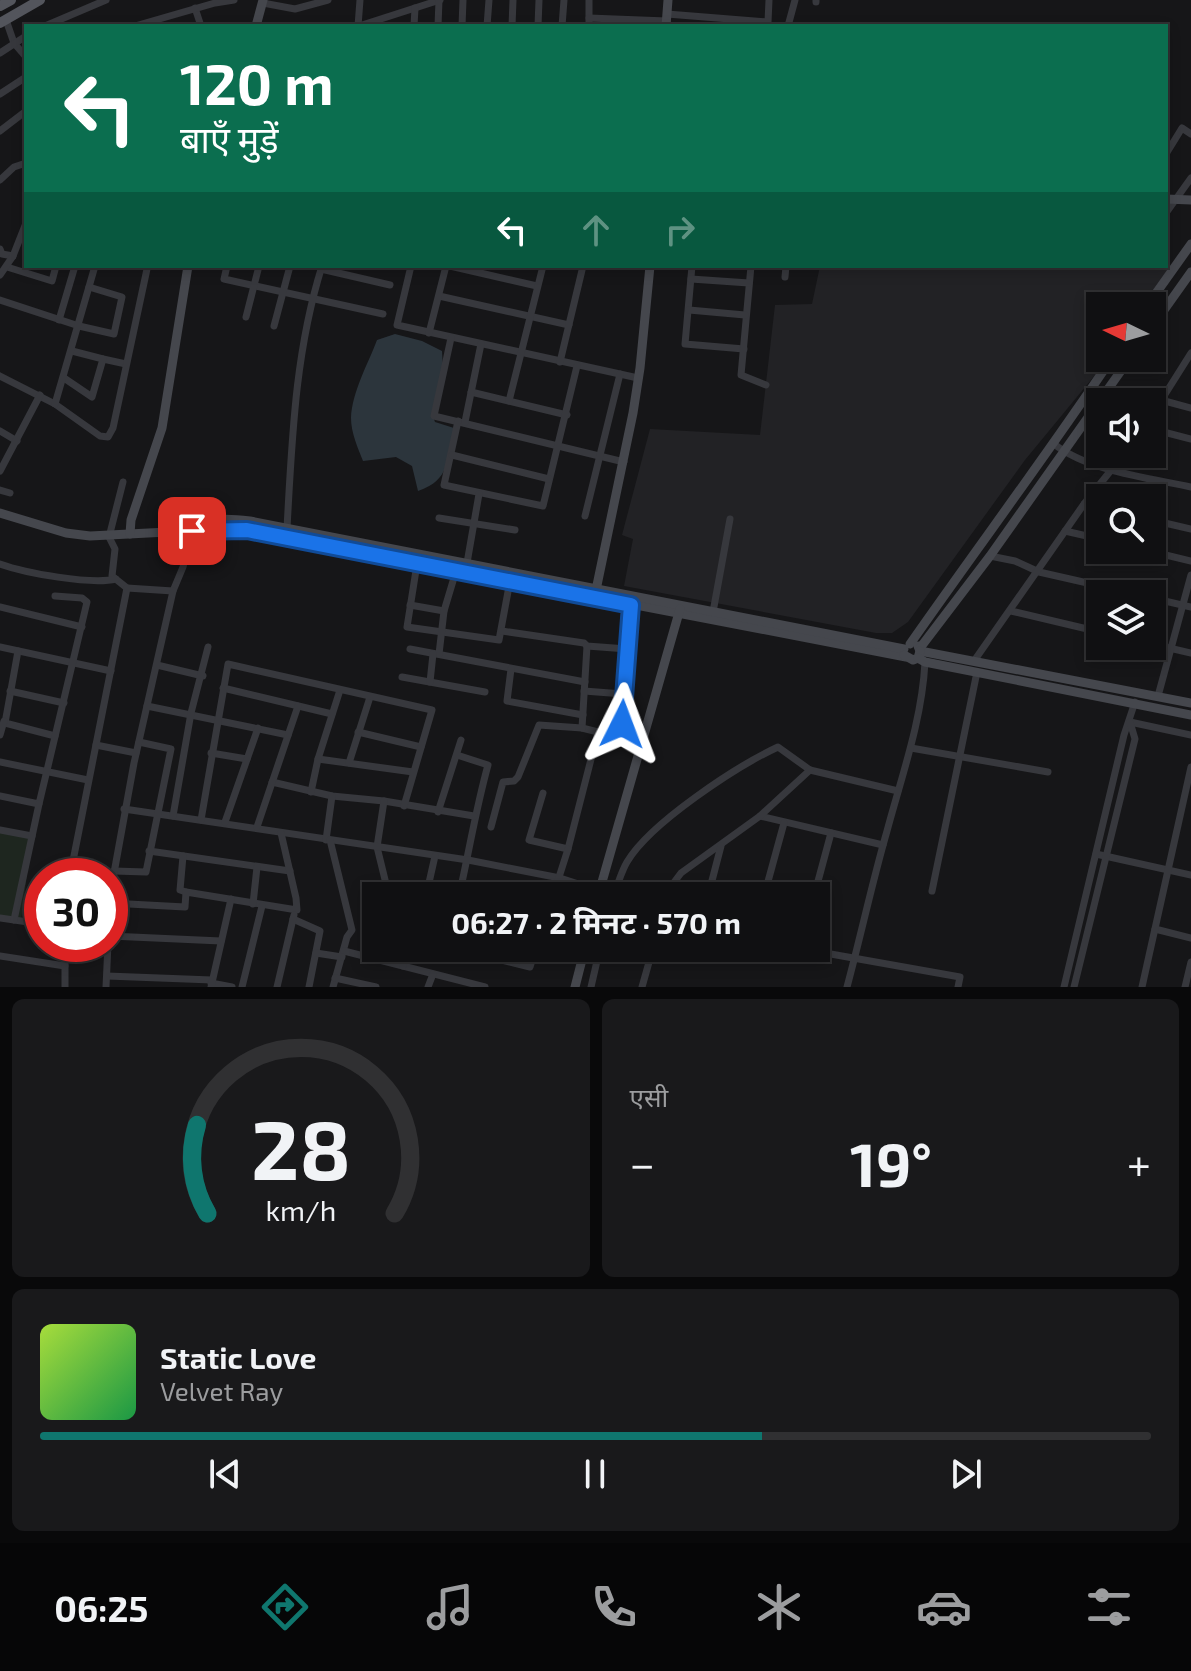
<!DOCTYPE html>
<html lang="hi">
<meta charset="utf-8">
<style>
body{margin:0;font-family:"Exo 2","Noto Sans Devanagari",sans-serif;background:#19191b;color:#f1f3f6;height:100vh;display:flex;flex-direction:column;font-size:30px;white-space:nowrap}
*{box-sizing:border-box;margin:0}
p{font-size:26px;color:#9c9d9f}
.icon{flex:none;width:44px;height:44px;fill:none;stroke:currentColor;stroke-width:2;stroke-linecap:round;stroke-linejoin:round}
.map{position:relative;height:987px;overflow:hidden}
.details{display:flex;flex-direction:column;gap:12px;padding:12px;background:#09090a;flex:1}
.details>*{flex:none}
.top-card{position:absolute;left:24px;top:24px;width:1144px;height:244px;border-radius:0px;box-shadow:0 4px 12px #0003,0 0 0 2px #303032;background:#0b6e4f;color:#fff;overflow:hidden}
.needle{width:52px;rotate:275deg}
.tools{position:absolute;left:1086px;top:292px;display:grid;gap:16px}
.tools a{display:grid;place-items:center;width:80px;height:80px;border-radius:0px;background:#101012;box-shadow:0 4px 12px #0003,0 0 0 2px #303032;font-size:40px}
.speed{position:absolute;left:24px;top:858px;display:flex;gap:16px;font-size:40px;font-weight:700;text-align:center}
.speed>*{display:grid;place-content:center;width:104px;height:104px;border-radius:50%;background:#101012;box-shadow:0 4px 12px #0003,0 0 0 2px #303032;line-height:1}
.speed .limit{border:12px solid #d22;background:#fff;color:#111}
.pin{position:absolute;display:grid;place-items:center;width:68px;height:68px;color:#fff;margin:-34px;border-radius:16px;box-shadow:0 4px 12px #0006}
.me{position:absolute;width:88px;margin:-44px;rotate:3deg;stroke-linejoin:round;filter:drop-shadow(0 0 6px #0008)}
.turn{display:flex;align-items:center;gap:28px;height:168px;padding:0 24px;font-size:36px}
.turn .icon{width:104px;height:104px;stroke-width:2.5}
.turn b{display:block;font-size:56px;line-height:68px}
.lanes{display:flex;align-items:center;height:76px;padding:0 24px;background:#0003;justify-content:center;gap:40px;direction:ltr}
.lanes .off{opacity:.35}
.big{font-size:60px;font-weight:700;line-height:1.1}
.details .widget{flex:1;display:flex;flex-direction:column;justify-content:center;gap:12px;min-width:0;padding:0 28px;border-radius:12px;background:#19191b}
.details .dial{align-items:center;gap:0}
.dial svg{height:208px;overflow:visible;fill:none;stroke:#303032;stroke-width:7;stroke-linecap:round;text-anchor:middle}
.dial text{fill:#f1f3f6;stroke:none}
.song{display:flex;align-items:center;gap:24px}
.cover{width:96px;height:96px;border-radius:12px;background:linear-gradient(135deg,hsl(80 70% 55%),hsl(140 70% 35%))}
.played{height:8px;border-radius:4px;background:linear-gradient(90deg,#0f766e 65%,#303032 65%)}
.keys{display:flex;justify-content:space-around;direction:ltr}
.heat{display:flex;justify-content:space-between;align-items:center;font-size:44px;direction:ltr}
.details .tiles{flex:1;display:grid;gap:12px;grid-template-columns:1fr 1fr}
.widget:last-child{grid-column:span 2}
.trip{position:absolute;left:362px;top:882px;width:468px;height:80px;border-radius:0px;background:#101012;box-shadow:0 4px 12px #0003,0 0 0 2px #303032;font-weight:700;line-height:80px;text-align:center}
.menu{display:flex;height:128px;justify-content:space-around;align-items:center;background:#060607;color:#9c9d9f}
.menu .icon{width:56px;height:56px}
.menu .active{color:#0f766e}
.menu b{font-size:36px;color:#f1f3f6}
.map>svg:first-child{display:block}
</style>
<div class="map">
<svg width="1191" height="987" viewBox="0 0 1191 987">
<rect width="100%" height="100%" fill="#161618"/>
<polygon fill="#222225" points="820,266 1165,266 1169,268 1145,306 1100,306 1100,358 1109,358 1025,460 908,622 892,633 876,633 624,586 633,539 622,535 650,429 760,435 775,305 812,304"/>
<polygon fill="#1e261f" points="0,830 32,836 21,921 0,918"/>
<path fill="#2c353c" d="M395 334 422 341 442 351 443 369 432 414 435 422 454 428C447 458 451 480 418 491L412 466 396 457 363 461C358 448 351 433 351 418 352 392 368 364 377 340Z"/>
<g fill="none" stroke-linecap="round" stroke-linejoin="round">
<g stroke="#37383d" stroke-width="7">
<polyline points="589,0 589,26"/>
<polyline points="816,2 816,0"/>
<polyline points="263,3 295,9 328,0"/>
<polyline points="195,8 201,26"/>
<polyline points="667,14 768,22 769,0"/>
<polyline points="589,18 667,21"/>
<polyline points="6,20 14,43 26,57"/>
<polyline points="45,26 106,0"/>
<polyline points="135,26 215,3 234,0"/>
<polyline points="358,26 360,0"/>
<polyline points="359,26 440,0"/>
<polyline points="414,26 415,8"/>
<polyline points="438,26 439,0"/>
<polyline points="462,26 463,0"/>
<polyline points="487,26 489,0"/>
<polyline points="512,26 513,0"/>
<polyline points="538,26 539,0"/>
<polyline points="562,26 564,0"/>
<polyline points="788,26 795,0"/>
<polyline points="0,53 26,36"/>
<polyline points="0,94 26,77"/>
<polyline points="0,131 26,111"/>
<polyline points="1166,154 1182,128 1191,134"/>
<polyline points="0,180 14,167 26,163"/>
<polyline points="1166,213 1191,178"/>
<polyline points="0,249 2,254 13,256"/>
<polyline points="227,266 224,279 383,314"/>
<polyline points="411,266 397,325 638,378"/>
<polyline points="450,266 537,286"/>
<polyline points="692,266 685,344 744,349"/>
<polyline points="751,266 741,375 766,385"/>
<polyline points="7,267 52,281 56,266"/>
<polyline points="321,269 390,285"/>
<polyline points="0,275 13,256 26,223"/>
<polyline points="785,277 786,266"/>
<polyline points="691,279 749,283"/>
<polyline points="439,296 569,325"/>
<polyline points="0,300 79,326 114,334 122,297 89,287"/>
<polyline points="689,310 745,315"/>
<polyline points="246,317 259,266"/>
<polyline points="59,320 75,266"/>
<polyline points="274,326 290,266"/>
<polyline points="429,333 446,266"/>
<polyline points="451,338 434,416 624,462"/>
<polyline points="103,359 126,364"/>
<polyline points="560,362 583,266"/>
<polyline points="0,376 55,404 100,436 108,437 113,428 147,269"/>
<polyline points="64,378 92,397 103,359 72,351"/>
<polyline points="471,392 567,415"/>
<polyline points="1161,400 1191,408"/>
<polyline points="509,401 543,266"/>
<polyline points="55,404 95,266"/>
<polyline points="1152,415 1191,353"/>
<polyline points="458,421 444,485 543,506 577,366"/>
<polyline points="465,422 481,344"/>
<polyline points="1152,429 1191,439"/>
<polyline points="0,431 17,441"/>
<path d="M1054 444C1088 471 1149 478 1191 487"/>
<polyline points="452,455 549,479"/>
<polyline points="0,471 40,395"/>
<polyline points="123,482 109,537 115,549 112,576 127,588"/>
<polyline points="0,490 10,493"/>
<polyline points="1084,504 1100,508"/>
<polyline points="585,516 620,374"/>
<polyline points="439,518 515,530"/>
<polyline points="1152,520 1191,529"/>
<path d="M287 528C292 440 295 352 322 266"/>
<polyline points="1065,531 1100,539"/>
<polyline points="1145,550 1191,561"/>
<polyline points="990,556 1015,561 1039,572 1136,594"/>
<polyline points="467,563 479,494"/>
<path d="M0 564C25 573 91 585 116 579"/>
<polyline points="417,564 407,627 499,640 510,581"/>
<polyline points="1152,598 1191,607"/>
<polyline points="410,605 444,611"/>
<polyline points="0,607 82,627"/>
<polyline points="1011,611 1100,632"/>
<polyline points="713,612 730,519"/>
<polyline points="502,631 584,643 587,646 627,649"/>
<polyline points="1152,644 1191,653"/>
<polyline points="0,647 111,671"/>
<polyline points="410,649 585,682"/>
<polyline points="18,651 5,723 55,736"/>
<polyline points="439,654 444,611 456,571"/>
<polyline points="974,661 1084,504 1124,454"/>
<polyline points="157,665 203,676"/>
<polyline points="511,669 507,701 583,715"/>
<polyline points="402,677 485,692"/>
<polyline points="430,682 433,654"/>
<polyline points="223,688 332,714"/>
<polyline points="10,691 64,703"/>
<polyline points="584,691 623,694"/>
<polyline points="1158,696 1191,575"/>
<polyline points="147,706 288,735"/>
<polyline points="1130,722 1191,735"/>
<polyline points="622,724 631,605"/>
<polyline points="358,732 421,747"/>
<polyline points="0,735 4,721"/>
<polyline points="96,745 136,753"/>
<polyline points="911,748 1048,772"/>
<polyline points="211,753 247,759"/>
<path d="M457 755 488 765C476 808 469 852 459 896"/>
<polyline points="318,759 413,772"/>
<polyline points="0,762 88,780"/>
<polyline points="349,763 370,697"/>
<polyline points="272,782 332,796 384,801 474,816"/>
<polyline points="311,792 318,759 340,690"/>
<polyline points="543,793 529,840 568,849 598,732 582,728 587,646"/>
<polyline points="0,796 39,804 87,602 82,598 55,596"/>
<polyline points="384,801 377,847 389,896"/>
<polyline points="124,809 468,860 560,878 600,891"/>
<polyline points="438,812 461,740"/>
<polyline points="173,816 191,713 208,647"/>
<polyline points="760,816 883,845"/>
<polyline points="201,820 228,664 432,710 404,806"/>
<polyline points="225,822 258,728"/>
<polyline points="257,827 298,706"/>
<polyline points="491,827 503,782 514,781 518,777 539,725 582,728"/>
<polyline points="0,830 32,836"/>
<polyline points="326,840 332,796"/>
<polyline points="330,840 352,930 347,937 333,987"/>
<polyline points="149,851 290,871"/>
<polyline points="1096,854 1191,875"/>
<polyline points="183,856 180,890 186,892"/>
<polyline points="114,871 146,872 171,749 139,742"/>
<polyline points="70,876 127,588 173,591 183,567 192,531"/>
<polyline points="932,891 977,672"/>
<polyline points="460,892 490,896"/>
<polyline points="110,895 134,763 173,591"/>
<polyline points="426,896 435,856"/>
<polyline points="553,896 568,849"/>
<path d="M613 896C618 885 621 872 627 862 650 823 737 766 778 747L810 770 898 791"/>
<polyline points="668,896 672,885 681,873 760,816 810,770"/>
<polyline points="708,896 721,846"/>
<polyline points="764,896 784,823"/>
<polyline points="814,896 831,833"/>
<polyline points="110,903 185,907 186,892 297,910 296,898 281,833"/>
<polyline points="253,904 257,867"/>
<polyline points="0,918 42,924"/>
<polyline points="293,919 320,931 309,987"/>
<polyline points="14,920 39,804"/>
<polyline points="1155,929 1191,938"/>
<polyline points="110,936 221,941"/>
<polyline points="453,948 530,967 536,948"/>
<polyline points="797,948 960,977 958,987"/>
<polyline points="344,951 485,987"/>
<polyline points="316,953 342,957"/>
<polyline points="0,956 65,966"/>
<polyline points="516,963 519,948"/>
<polyline points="403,966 407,948"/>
<polyline points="107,976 212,980"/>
<polyline points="335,978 376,987"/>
<polyline points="211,983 232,987"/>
<polyline points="65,987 65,944"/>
<polyline points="106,987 108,944"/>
<polyline points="211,987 231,899"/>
<polyline points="242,987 262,906"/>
<polyline points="277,987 294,915"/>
<polyline points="428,987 433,974"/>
<polyline points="591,987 600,948"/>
<polyline points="642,987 653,948"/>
<path d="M847 987C861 935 872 883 887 831 902 775 922 720 925 662"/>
<polyline points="1064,987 1124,735 1135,702"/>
<polyline points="1074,987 1135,739 1130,722"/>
<polyline points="1142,987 1191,767"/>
<polyline points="1185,987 1191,962"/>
</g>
<g stroke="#45474d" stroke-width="9">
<polyline points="256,26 263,0"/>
<polyline points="666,26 668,0"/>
<polyline points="1166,199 1191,200"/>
<polyline points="1147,306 1191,244"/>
<polyline points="1152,327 1191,272"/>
<polyline points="0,513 66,533 90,536 226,529 247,530 906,657"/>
<path d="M187 531C208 517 226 518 250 521L904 649"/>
<polyline points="130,534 131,520 162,428 188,266"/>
<polyline points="596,590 633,413 640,368 650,266"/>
<path d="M910 644C977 548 1047 455 1112 358"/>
<polyline points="918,646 920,651 1191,703"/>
<polyline points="920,648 990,556 1130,358"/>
<polyline points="904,655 913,660 918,658 920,651"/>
<polyline points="918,658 925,662 1191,715"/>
<polyline points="598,896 680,609"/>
<polyline points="575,987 585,948"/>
</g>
<g stroke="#53555c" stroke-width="10">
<polyline points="0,6 11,0"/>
<polyline points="0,23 40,0"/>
</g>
</g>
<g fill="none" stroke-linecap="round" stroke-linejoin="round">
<g stroke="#114b97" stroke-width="20">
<polyline id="route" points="192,531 247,530 631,605 622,724"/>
</g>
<use href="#route" stroke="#1a73e8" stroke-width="14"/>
</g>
</svg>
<div class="tools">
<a><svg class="needle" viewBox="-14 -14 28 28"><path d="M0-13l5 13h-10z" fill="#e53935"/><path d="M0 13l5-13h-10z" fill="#9c9d9f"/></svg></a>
<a><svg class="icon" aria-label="sound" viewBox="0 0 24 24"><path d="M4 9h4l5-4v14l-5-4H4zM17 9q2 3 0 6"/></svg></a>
<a><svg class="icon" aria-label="search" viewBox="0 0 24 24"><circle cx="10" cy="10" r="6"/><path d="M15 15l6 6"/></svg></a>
<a><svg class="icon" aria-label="layers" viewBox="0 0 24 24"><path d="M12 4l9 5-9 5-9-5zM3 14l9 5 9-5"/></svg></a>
</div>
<div class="speed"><div class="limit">30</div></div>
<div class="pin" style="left:192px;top:531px;background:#d93025"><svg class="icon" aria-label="arrive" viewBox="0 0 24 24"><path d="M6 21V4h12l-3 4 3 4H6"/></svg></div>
<svg class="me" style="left:622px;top:724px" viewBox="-20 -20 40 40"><path d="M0-17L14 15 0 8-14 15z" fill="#1a73e8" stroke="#fff" stroke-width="4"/></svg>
<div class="trip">06:27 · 2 मिनट · 570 m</div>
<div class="top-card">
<div class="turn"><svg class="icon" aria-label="left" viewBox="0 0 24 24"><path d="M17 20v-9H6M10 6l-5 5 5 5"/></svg><div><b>120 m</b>बाएँ मुड़ें</div></div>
<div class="lanes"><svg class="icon" aria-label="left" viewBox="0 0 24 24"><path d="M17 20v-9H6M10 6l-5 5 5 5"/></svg><svg class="icon off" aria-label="ahead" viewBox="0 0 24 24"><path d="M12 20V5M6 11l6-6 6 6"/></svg><svg class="icon off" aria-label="right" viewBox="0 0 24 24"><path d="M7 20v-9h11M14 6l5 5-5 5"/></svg></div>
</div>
</div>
<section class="details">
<div class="tiles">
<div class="widget dial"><svg viewBox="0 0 100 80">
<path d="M14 69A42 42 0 1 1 86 69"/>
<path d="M14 69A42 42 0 0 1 10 35" stroke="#0f766e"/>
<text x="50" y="56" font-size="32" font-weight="700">28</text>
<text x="50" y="72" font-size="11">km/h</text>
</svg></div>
<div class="widget"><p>एसी</p>
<div class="heat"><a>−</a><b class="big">19°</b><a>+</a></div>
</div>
<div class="widget">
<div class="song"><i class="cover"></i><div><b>Static Love</b><p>Velvet Ray</p></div></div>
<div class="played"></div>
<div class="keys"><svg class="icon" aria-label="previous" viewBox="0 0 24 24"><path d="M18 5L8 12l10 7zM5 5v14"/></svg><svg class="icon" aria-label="pause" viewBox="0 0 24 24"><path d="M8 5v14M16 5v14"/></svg><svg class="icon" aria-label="next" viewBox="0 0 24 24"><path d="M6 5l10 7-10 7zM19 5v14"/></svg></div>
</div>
</div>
</section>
<nav class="menu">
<b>06:25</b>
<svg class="icon active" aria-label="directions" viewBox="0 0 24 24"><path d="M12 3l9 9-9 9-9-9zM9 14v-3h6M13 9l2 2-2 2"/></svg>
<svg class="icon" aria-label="music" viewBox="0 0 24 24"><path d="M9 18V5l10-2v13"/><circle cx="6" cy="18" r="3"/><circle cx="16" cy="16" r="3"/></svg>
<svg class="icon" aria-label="phone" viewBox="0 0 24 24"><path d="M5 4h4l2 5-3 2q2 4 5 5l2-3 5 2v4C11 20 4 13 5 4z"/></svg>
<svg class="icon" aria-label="climate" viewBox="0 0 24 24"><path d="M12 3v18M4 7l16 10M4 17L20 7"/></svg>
<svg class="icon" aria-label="car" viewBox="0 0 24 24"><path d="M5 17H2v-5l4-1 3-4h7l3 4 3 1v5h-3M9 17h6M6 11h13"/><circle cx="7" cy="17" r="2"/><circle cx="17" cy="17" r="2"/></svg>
<svg class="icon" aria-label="filters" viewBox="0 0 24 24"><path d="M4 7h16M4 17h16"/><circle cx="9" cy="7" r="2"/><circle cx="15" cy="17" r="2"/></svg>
</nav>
